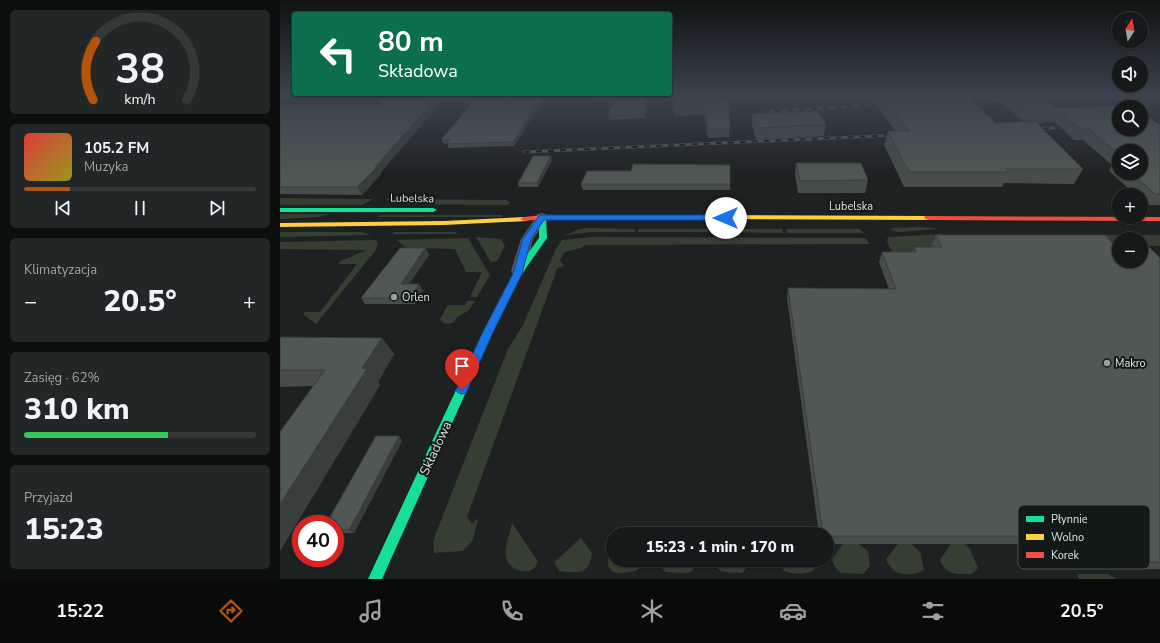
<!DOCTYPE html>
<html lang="pl">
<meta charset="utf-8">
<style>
body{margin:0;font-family:"Nunito Sans",sans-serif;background:#232626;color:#f1f3f6;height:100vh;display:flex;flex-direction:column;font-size:15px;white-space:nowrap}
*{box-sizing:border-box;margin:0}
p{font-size:13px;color:#9ea0a2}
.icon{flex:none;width:22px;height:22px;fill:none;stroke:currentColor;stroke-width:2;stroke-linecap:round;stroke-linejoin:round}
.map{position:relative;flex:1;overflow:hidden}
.panel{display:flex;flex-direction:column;gap:10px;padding:10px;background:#0c0e0e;width:280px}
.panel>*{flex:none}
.guide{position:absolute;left:12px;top:12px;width:380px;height:84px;border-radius:4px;box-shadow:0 1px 3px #0004,0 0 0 1px #353838;background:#0b6e4f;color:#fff;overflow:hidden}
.needle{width:26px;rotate:11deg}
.controls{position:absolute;left:832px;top:12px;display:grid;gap:8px}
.controls a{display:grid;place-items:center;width:36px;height:36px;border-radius:50%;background:#161919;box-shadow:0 1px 3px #0004,0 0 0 1px #353838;font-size:20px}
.speed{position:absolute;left:12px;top:515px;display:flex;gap:8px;font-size:20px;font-weight:700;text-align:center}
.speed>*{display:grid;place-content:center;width:52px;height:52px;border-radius:50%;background:#161919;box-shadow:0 1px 3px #0004,0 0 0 1px #353838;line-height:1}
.speed .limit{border:6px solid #d22;background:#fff;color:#111}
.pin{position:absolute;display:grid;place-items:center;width:34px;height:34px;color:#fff;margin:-41px -17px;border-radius:50% 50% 50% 0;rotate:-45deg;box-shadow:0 0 4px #0007}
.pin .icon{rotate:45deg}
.me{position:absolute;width:44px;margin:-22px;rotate:270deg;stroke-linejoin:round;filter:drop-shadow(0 0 3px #0008)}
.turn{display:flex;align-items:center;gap:14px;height:84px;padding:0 20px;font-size:18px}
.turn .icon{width:52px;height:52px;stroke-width:2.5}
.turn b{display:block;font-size:28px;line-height:34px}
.big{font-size:30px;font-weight:800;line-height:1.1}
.panel .tile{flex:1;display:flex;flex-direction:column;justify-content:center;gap:6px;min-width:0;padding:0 14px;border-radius:6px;background:#232626}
.panel .dial{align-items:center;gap:0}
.dial svg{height:104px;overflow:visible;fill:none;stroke:#353838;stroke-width:7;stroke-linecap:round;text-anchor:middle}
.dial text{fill:#f1f3f6;stroke:none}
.song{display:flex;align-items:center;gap:12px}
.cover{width:48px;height:48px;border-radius:6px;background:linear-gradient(135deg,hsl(0 70% 55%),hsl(60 70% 35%))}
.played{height:4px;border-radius:2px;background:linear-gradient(90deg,#b45309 20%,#353838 20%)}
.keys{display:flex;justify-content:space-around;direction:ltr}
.heat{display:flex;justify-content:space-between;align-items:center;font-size:22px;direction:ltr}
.charge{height:6px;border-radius:3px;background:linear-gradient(90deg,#34c759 62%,#353838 0)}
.trip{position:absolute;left:326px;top:527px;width:228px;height:40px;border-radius:20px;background:#161919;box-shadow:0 1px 3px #0004,0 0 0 1px #353838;font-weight:800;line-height:40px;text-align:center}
.tab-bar{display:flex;height:64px;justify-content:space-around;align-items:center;background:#090a0a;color:#9ea0a2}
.tab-bar .icon{width:28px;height:28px}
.tab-bar .current{color:#b45309}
.tab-bar b{font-size:18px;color:#f1f3f6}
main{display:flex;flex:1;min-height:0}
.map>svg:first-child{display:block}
</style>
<main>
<section class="panel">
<div class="tile dial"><svg viewBox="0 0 100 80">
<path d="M14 69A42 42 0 1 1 86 69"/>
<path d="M14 69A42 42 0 0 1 16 24" stroke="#b45309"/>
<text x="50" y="56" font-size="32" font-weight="700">38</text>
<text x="50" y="72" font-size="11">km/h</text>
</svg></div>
<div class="tile">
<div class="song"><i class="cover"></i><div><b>105.2 FM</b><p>Muzyka</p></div></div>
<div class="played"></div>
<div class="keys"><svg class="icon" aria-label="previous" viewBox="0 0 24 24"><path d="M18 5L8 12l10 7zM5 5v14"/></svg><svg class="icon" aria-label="pause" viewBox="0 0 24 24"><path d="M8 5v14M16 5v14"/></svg><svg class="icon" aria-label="next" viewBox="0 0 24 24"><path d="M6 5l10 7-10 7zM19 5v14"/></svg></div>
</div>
<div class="tile"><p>Klimatyzacja</p>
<div class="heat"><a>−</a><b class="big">20.5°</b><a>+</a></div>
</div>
<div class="tile"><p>Zasięg · 62%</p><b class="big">310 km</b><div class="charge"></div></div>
<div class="tile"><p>Przyjazd</p><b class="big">15:23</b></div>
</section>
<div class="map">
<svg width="880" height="579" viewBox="0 0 880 579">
<rect width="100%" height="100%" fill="#1d2121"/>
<g fill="#353f31">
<polygon points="0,198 93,199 82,205 0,205"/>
<polygon points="107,199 226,200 230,202 229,205 112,204"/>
<polygon points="0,214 51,214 39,217 0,219"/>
<polygon points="100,215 222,215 222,217 97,217"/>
<polygon points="638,227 655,228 656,229 619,232 613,231 611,228"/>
<polygon points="308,228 355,229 355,232 313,232 285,235 300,229"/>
<polygon points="359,229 428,229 428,232 358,232"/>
<polygon points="431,229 502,229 503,233 432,232"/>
<polygon points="506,229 579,229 584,233 507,233"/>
<polygon points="0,232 82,232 91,235 0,237"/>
<polygon points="114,232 177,232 176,234 112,234"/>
<polygon points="661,234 666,245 658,257 616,261 607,241 608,237"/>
<polygon points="787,235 880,235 880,246 861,246 861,239 839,239 839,246 796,245"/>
<polygon points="196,237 221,239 225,246 217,261 211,262"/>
<path d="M311 237 586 238 589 244 306 245C303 246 300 249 297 249 287 252 284 249 280 261L284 265 277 269 187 517 192 524 198 518 193 540 183 551 154 553 153 541 228 349 243 325 276 249 282 240Z"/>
<polygon points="188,238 210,275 197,297 190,297 202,272 186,272 175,249 131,248 125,247 117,240"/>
<polygon points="96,240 98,244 95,251 36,324 23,314 25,312 40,312 77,264 59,264 59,262 86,250 0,249 0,242"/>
<path d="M187 301H195L188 311 177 317 173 323C167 324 163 325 160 319L168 305H185Z"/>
<path d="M232 523 258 562C257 564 255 568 253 569 245 575 230 569 227 560 222 550 230 534 232 523Z"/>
<path d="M301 538 312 553C309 576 298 573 279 571L274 562Z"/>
<polygon points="563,544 579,544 588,551 590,566 583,574 561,573 554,566 552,559"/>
<path d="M618 544H631L640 552 644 570C629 578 612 576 606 559Z"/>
<path d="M671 544H684L690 549 698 568 692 574C678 574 666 576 660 560Z"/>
<path d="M333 555V560H364C361 572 352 572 341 573 338 573 335 573 332 571 328 568 328 564 328 559Z"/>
<polygon points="381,560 416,560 413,570 408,573 386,572 381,567"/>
<path d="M435 560H470V564L462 573C450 572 437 575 434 561Z"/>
<path d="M500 560H534L537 562 535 569C527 575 513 575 504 571Z"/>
<polygon points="797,574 828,574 837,579 799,579"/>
</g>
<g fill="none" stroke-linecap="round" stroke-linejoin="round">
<polygon fill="#4f585c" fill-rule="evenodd" points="262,213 266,214 268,217 253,239 245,271 243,274 238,275 233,274 231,271 241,239 258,214"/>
<g fill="#16e098" fill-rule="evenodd">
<polygon points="0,208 153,208 157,210 153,212 0,212"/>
<polygon points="259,215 262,215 266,217 267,238 241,275 213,332 102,579 88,579 203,332 233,274 259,238"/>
</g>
<g fill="#ffcf43" fill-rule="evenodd">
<polygon points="406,215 648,216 652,218 648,220 409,219 406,219"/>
<polygon points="244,217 247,217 247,221 164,225 0,227 0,223 164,221"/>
</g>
<g fill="#f24e42" fill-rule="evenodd">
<polygon points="262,215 409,215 413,217 409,219 262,219 244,221 240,219 244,217"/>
<polygon points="645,216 880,217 880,221 648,220 644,218"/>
</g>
<g stroke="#515859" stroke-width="3">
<g id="rail">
<polyline points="751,99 815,96"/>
<polyline points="809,99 842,96"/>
<polyline points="154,100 193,98"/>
<polyline points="459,100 493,96"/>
<polyline points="681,101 729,100"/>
<polyline points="483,112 607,104"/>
<polyline points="751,129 793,127"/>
<polyline points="244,152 617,135"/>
</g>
</g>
<use href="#rail" stroke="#121919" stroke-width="2" stroke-dasharray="6" stroke-linecap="butt"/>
</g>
<g fill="#454c49" fill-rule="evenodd">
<polygon points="133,96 160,96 162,101 101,172 101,174 82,195 0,194 0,105 97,105"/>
<polygon points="182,96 265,96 234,146 169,148 167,144 163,143 161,140 190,106 183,100"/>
<polygon points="311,96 364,96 365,118 329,120 328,116 333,105"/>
<polygon points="392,96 436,96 437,100 449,100 449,137 428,138 424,114 395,116"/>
<path d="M589 96H686L716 123 744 122 713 96H758L777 108 880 124V205H867L861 200V195H856L829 171 832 165 803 140H794L775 122 756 123 803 169 794 184 724 183 722 187H624L604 145 608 131H615ZM839 151 861 173H839Z"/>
<polygon points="472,114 546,124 544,136 476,140 472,126"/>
<polygon points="272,160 258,187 239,187 238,183"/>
<polygon points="516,163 588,180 585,193 518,193 515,175"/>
<polygon points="450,165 450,190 303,190 301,184 351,171"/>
<polygon points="656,235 836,247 880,258 880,569 761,569 750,544 547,544 547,534 539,534 507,298 508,288 609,289 599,262 602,252 632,252 634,247 653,247 652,245"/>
<polygon points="145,248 149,255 129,284 139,284 143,291 135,304 85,304 81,298"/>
<polygon points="0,337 102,338 114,354 98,382 100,385 0,551 0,432 33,386 0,387"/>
<polygon points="119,436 122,441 74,533 55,533 55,524"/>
</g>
<g fill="#383e3c">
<polygon points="158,96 160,96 162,101 101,172 101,174 82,195 77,187"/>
<polygon points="261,96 265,96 234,146 233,142"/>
<polygon points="271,156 272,160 258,187 257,183"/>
<polygon points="145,248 149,255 125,290 121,284"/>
<polygon points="139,284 143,291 135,304 131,298"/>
<polygon points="102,338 114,354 98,382 100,385 0,551 0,504 82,368"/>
<polygon points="119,436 122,441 74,533 69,530"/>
</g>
<g fill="#505855" stroke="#383e3c">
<polygon points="133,96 158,96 95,167 97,167 77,187 0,187 0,125 1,122 0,122 0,105 97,105 104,98"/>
<polygon points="182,96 261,96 233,142 167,144 169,140 161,140 191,105"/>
<polygon points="319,96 364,96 365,114 328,116 334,102"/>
<polygon points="393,96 436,96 437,100 449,100 450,129 428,129 424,106 394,108"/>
<polygon points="601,96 686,96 716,123 755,121 803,169 726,169 729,172 629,172 608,131 630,131"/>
<polygon points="729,96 758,96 777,108 848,106 850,107 839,107 839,129 861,129 861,113 879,124 880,124 880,194 875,194 851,173 861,173 861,151 839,151 839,154 809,129 800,129 780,112 750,113"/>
<polygon points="537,111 546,124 477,128 472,114"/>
<polygon points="253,156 271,156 257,183 238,183"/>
<polygon points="516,163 581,163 588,180 520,181"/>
<polygon points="353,164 450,165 450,184 301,184 307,171 351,171"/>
<polygon points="656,235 825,235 836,247 839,247 839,261 861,261 861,247 869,247 880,258 880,562 771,561 760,536 547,536 547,534 543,534 508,288 616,289 602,252 636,252 634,247 662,247"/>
<polygon points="120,248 145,248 121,284 139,284 131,298 81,298"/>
<polygon points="0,337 102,338 82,368 87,369 0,504 0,432 45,370 0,370"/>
<polygon points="96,436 119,436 69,530 55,529 55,524 46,524"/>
</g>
<linearGradient id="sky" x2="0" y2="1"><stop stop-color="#101212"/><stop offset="0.54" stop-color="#3a434e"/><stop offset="1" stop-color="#3a434e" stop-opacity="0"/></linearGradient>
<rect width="880" height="177" fill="url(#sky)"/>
<polygon fill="#1a73e8" stroke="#114b97" points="262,215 446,215 450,218 446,220 264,220 251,239 242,274 213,332 186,393 182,394 178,393 176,390 203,332 233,274 243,239 259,216"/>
<g fill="#9a9e9e" stroke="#121919" stroke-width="1.5">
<circle cx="114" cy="297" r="4"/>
<circle cx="827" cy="363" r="4"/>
</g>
<g text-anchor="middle" stroke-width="4" stroke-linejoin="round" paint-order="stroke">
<g font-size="11" fill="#dde2e2" stroke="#121919">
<text transform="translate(132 198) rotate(1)" y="4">Lubelska</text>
<text x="571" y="210">Lubelska</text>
</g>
<g font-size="11" fill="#dde2e2" stroke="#121919" text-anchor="start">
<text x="122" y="301">Orlen</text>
<text x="835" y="367">Makro</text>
</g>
<g font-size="13" fill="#dde2e2" stroke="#121919">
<text transform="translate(155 448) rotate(-65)" y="5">Składowa</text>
</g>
</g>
<rect x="738" y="505" width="132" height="64" rx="6" fill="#121919" stroke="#4f5555" stroke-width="1"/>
<rect x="746" y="516" width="18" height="6" fill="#16e098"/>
<rect x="746" y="534" width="18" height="6" fill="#ffcf43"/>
<rect x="746" y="552" width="18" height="6" fill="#f24e42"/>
<g font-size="11" fill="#dde2e2">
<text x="771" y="523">Płynnie</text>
<text x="771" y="541">Wolno</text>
<text x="771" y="559">Korek</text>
</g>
</svg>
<div class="controls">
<a><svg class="needle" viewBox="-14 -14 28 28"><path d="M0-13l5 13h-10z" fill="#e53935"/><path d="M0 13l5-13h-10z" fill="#9ea0a2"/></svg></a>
<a><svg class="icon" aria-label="sound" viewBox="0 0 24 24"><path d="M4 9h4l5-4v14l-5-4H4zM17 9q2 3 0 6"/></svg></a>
<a><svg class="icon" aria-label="search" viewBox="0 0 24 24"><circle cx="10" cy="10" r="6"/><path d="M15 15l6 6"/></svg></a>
<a><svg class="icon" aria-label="layers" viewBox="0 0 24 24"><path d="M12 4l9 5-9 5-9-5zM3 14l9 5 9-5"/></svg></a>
<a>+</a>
<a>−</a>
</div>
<div class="speed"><div class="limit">40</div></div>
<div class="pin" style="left:182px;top:390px;background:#d93025"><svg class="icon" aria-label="arrive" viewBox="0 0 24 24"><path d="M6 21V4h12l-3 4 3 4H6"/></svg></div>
<svg class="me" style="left:446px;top:218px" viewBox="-20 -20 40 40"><circle r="19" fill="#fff"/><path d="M0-13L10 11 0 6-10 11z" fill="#1a73e8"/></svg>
<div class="trip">15:23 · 1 min · 170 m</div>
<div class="guide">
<div class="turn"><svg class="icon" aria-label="left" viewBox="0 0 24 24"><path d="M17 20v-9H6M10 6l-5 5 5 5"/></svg><div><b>80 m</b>Składowa</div></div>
</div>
</div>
</main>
<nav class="tab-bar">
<b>15:22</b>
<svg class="icon current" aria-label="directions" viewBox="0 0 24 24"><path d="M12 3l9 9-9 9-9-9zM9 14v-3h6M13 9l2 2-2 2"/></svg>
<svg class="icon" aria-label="music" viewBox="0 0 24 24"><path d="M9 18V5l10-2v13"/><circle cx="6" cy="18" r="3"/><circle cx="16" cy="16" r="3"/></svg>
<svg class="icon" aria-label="phone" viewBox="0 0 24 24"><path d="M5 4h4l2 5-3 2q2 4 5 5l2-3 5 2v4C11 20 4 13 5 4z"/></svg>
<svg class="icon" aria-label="climate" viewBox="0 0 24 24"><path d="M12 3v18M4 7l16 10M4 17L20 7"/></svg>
<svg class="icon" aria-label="car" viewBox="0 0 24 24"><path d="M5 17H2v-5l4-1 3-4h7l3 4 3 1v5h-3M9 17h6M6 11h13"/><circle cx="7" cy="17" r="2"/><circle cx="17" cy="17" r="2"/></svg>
<svg class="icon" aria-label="filters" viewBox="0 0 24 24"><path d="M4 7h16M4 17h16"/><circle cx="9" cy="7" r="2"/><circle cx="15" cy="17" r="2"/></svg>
<b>20.5°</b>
</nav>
